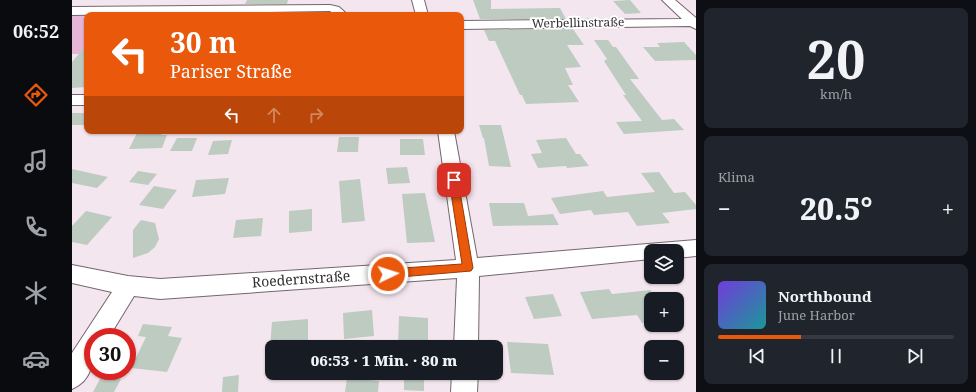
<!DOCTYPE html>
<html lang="de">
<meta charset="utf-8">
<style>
body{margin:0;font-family:"Noto Serif",serif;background:#20242c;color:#f1f3f6;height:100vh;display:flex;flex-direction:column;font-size:15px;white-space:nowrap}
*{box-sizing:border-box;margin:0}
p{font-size:13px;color:#9ea1a6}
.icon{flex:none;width:22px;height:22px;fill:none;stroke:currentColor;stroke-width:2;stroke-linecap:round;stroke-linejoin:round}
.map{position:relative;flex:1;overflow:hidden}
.sheet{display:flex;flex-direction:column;gap:8px;padding:8px;background:#0d0f14;width:280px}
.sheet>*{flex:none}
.guide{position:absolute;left:12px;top:12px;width:380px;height:122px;border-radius:8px;box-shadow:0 1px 3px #0004;background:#ea580c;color:#fff;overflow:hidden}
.controls{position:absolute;left:572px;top:244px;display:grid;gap:8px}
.controls a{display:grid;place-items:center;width:40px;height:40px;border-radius:8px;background:#171b24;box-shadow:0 1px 3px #0004;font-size:20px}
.speed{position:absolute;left:12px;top:328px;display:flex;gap:8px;font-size:20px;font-weight:700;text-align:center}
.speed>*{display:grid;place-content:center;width:52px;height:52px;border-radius:50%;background:#171b24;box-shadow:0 1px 3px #0004;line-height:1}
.speed .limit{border:6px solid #d22;background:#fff;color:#111}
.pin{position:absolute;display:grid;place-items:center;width:34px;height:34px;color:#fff;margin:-17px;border-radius:8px;box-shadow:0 2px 6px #0006}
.me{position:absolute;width:44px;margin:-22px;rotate:86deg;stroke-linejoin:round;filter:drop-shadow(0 0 3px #0008)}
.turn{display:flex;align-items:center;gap:14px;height:84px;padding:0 20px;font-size:18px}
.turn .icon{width:52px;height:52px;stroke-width:2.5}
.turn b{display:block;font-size:28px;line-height:34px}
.lanes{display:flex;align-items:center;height:38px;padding:0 20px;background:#0003;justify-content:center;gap:20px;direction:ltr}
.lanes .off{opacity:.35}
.big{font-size:30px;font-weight:800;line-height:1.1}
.sheet .card{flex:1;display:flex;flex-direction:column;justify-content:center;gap:6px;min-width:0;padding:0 14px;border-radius:8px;background:#20242c}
.sheet .dial{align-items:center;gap:0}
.dial b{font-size:52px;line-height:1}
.song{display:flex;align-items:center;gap:12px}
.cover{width:48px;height:48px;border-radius:6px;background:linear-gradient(135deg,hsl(260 70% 55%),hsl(180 70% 35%))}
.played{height:4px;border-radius:2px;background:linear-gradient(90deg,#ea580c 35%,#363941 35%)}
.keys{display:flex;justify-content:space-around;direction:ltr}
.heat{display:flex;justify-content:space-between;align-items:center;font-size:22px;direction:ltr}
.trip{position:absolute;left:193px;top:340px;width:238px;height:40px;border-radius:8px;background:#171b24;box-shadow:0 1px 3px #0004;font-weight:800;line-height:40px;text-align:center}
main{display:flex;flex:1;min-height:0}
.menu{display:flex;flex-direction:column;width:72px;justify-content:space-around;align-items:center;background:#090b0e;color:#9ea1a6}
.menu .icon{width:28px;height:28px}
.menu .selected{color:#ea580c}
.menu b{font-size:18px;color:#f1f3f6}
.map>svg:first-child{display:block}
</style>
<main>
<nav class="menu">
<b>06:52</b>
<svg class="icon selected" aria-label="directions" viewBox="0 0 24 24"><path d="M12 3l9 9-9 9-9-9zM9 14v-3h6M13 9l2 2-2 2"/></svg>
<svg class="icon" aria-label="music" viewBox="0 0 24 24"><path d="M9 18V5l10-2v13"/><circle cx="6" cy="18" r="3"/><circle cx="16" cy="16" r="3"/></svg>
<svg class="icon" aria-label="phone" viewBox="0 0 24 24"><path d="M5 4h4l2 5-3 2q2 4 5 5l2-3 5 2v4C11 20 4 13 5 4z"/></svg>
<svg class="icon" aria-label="climate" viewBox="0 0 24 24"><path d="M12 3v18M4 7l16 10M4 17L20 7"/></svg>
<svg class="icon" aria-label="car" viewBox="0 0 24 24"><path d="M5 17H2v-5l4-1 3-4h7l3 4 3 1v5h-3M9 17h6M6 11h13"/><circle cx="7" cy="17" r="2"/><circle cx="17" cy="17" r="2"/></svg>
</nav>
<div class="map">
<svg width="624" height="392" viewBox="0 0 624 392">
<rect width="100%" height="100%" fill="#f4e6ef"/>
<polygon fill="#e7b6d6" points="253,10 259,13 259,15 15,15 15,54 0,54 0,13"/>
<g fill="#bdcbc1">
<polygon points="175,0 216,0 215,4 173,4"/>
<polygon points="401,0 419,0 419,9 488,8 494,19 408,19"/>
<polygon points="558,0 569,13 553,14 541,1"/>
<polygon points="501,29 512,45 495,45 509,67 493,68 501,85 496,85 507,102 454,104 450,95 448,95 423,41 417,41 412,30"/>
<polygon points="522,40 536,40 541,47 544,47 567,79 558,79 590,120 602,119 612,130 552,134 544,122 570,121 551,95 554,95 532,61 535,59"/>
<polygon points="612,42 624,55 624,60 583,61 571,47 588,47 585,43"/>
<polygon points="15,44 15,87 0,88 0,62"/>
<rect x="0" y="113" width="15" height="12"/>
<polygon points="407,125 429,125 439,167 417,166 412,138 411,138"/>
<polygon points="66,131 91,131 89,135 95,135 90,148 57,149"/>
<polygon points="267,137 287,137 286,152 265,152"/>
<polygon points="105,138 125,138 120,151 98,151"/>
<polygon points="494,138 504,154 508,154 517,166 495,168 494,166 466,168 459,154 470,153 464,140"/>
<polygon points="328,139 351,139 353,155 328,155"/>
<polygon points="160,140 156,154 136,155 141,141"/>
<polygon points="335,167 338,183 316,184 314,168"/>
<polygon points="0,169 36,177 25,188 0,183"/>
<polygon points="66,171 85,174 76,185 57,182"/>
<polygon points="587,172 602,193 613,192 624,205 624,209 590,213 598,223 565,226 556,212 522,215 519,210 488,214 479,198 531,191 535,197 583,192 569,173"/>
<polygon points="157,178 153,194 120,197 124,180"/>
<polygon points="288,179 293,221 270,223 267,181"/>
<polygon points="82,186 105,190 91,209 67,205"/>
<polygon points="353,193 363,242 335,243 330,194"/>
<polygon points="417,203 452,203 456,216 481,214 487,225 421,226"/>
<polygon points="240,209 240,231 217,233 217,211"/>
<polygon points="14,211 40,217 15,245 0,242 0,226"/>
<polygon points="191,218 189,236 161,238 164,220"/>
<polygon points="69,220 83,223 87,239 83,247 76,253 61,258 61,230"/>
<polygon points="537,289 540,294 579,290 579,322 570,323 565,315 520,319 508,292"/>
<polygon points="481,294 490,316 462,319 453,297"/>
<polygon points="300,310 302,336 272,339 271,313"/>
<polygon points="327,316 356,318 356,347 326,346"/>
<polygon points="236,319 236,347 198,347 200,322"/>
<polygon points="71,324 100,327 96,336 110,338 95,372 59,368 74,337 66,336"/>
<polygon points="435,342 476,344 482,375 439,373"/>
<polygon points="332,373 352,373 352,391 332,390"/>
<polygon points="167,375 166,392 150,392 151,377"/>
<polygon points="29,377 49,379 42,392 21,392"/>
<polygon points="275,378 307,381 306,392 273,392"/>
</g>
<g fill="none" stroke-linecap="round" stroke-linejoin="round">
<g stroke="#73666e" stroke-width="2">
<g id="minor">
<polygon points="340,0 352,0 356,15 344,15"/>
<polygon points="590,0 603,0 624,18 624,29 618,26 389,29 389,21 610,19"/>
<polygon points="258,5 267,7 276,15 263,15 258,11 0,15 0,7"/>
<rect x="0" y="95" width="15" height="10"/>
<path d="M366 131H382L405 258 624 240V256L605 258V251H579V259L407 276 406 347H382L385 278 88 299 62 296 37 337H21C21 358 23 379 0 389V353L40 292 0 283V265L56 276 88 279 384 260Z"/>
<polygon points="380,373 406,373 405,392 379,392"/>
</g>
</g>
<use href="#minor" fill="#fff" fill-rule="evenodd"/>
</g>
<polygon fill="#ea580c" stroke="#983908" points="382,176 386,180 401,268 399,271 316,278 312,277 311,274 312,271 316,269 390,264 377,180"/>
<g text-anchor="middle" stroke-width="4" stroke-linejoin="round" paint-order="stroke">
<g font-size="12" fill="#353033" stroke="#fff">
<text transform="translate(506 23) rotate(-1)" y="4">Werbellinstraße</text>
</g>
<g font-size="14" fill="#353033" stroke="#fff">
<text transform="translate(229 279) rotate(-4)" y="5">Roedernstraße</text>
</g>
</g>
</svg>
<div class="controls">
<a><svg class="icon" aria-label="layers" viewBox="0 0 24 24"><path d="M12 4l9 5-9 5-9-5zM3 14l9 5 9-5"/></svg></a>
<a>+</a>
<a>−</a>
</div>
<div class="speed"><div class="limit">30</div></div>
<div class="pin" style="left:382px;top:180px;background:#d93025"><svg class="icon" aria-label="arrive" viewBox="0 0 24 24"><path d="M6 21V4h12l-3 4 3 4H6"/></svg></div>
<svg class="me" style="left:316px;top:274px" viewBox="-20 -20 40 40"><circle r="17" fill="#ea580c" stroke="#fff" stroke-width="3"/><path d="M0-11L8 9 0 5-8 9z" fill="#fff"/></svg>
<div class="trip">06:53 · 1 Min. · 80 m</div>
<div class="guide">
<div class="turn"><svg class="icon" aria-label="left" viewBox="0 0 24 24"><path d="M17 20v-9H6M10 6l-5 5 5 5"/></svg><div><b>30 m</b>Pariser Straße</div></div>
<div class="lanes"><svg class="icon" aria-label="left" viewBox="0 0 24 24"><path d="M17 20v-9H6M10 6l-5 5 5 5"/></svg><svg class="icon off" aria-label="ahead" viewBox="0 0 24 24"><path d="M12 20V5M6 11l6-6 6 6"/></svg><svg class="icon off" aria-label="right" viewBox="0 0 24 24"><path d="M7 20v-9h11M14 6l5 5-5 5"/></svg></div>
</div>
</div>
<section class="sheet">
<div class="card dial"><b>20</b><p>km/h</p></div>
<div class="card"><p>Klima</p>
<div class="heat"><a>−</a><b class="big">20.5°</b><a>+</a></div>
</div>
<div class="card">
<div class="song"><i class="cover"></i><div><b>Northbound</b><p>June Harbor</p></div></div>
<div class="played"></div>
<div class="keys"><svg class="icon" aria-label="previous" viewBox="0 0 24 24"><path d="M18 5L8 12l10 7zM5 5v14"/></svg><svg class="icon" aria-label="pause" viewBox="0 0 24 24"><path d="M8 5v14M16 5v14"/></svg><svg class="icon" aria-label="next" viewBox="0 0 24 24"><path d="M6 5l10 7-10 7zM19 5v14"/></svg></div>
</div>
</section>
</main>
